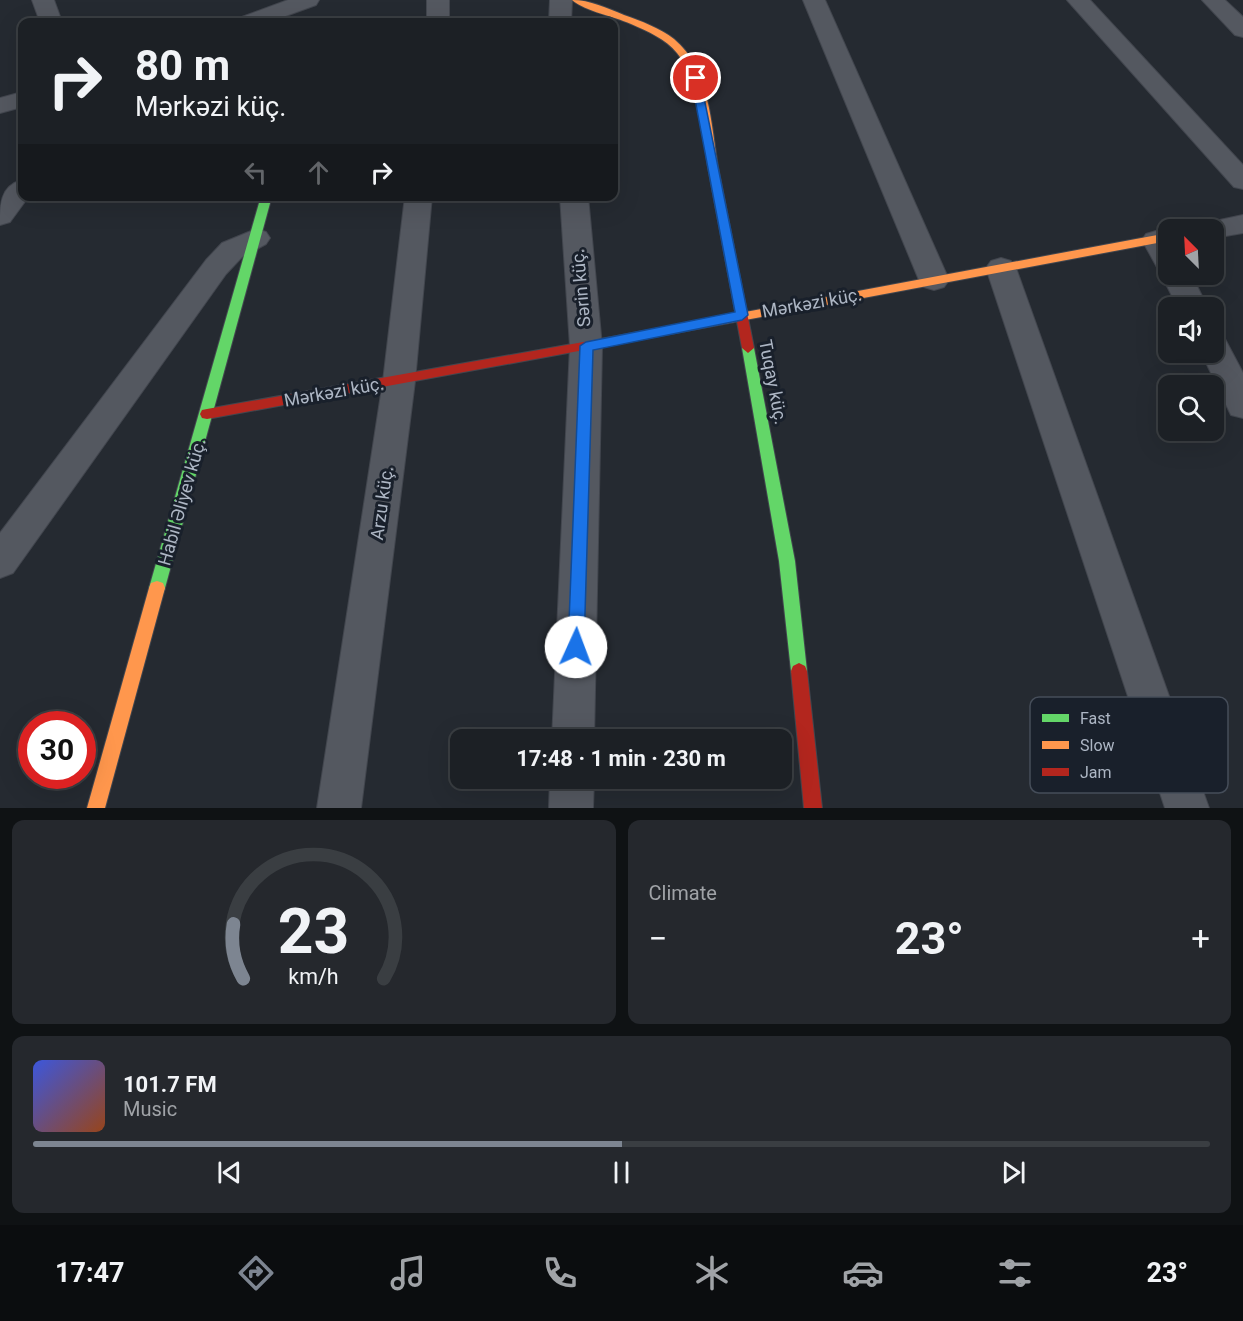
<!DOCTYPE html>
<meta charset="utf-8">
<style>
body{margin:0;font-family:Roboto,sans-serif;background:#25282d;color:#f1f3f6;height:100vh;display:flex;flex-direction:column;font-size:22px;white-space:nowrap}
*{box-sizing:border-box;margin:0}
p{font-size:20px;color:#a0a3a7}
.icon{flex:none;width:33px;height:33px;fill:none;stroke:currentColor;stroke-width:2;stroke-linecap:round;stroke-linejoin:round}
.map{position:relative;height:808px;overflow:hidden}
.sheet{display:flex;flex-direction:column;gap:12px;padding:12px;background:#0f1214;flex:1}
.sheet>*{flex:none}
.banner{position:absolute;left:18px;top:18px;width:600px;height:183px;border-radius:12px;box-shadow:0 6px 24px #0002,0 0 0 2px #3a3e42;background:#1c2025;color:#f1f3f6;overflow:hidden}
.needle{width:39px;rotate:336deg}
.buttons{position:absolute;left:1158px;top:219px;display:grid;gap:12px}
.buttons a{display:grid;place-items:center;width:66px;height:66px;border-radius:12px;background:#1c2025;box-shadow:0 6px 24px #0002,0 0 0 2px #3a3e42;font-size:30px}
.speed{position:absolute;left:18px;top:711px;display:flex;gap:12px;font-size:30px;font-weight:700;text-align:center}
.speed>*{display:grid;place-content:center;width:78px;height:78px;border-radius:50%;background:#1c2025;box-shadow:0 6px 24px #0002,0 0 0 2px #3a3e42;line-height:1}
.speed .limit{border:9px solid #d22;background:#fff;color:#111}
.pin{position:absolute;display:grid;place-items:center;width:51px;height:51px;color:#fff;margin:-26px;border:3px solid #fff;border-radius:50%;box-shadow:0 2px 6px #0007}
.me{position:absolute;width:66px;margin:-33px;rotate:2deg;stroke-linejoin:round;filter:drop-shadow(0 0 4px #0008)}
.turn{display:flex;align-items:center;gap:21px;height:126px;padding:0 18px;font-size:27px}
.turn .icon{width:78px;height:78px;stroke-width:2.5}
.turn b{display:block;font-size:42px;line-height:51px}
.lanes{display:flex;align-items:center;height:57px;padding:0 18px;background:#0003;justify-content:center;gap:30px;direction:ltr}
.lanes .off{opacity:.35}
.big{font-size:45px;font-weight:700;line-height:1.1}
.sheet .card{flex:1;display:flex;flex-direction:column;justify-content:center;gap:9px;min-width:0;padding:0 21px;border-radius:12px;background:#25282d}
.sheet .dial{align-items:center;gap:0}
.dial svg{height:156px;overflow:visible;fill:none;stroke:#3a3e42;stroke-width:7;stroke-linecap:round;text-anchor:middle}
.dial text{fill:#f1f3f6;stroke:none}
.song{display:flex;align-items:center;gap:18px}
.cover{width:72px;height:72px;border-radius:9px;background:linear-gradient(135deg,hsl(230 70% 55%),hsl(20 70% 35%))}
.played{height:6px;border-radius:3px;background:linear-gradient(90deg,#7d8591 50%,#3a3e42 50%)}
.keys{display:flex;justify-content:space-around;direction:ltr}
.heat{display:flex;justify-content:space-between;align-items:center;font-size:33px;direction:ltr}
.sheet .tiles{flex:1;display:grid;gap:12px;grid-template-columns:1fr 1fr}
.card:last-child{grid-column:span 2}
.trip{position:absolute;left:450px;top:729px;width:342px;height:60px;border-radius:12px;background:#1c2025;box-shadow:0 6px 24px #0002,0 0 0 2px #3a3e42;font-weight:700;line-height:60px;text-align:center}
.tabs{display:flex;height:96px;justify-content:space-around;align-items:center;background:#0b0d0f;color:#a0a3a7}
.tabs .icon{width:42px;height:42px}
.tabs .active{color:#7d8591}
.tabs b{font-size:27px;color:#f1f3f6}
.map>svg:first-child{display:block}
</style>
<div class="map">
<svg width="1243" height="808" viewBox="0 0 1243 808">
<rect width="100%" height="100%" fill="#252a31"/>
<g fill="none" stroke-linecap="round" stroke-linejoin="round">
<g stroke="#42464e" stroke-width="2">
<g id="street">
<polygon points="32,0 54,0 62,22 40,22"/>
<polygon points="288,0 319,0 316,5 269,22 239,22 242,17"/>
<rect x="427" y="0" width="22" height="22"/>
<polygon points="550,0 572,0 571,22 549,22"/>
<polygon points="803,0 825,0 949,280 944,287 934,290 924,287 919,280"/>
<polygon points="1067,0 1090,0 1243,165 1243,189 1234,187"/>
<polygon points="1202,0 1225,0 1243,17 1243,37 1235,35"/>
<polygon points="22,92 22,107 0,113 0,98"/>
<path d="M22 180V196H29L10 222 0 225C0 205 0 186 22 180Z"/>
<polygon points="405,196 432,196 415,381 361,808 317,808 383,381"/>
<polygon points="560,196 588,196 602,346 594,740 552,740 570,346"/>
<polygon points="1243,215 1243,233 1214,238 1214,230 1197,230 1201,224"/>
<polygon points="256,229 266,232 270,238 266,244 242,257 226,274 13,573 0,578 0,533 206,260 222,243"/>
<polygon points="1156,231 1166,234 1168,237 1168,274 1191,274 1208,308 1178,308 1161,274 1164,270 1158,269 1142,240 1146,234"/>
<polygon points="1001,258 1011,261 1016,268 1209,808 1165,808 986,268 991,261"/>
<polygon points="1214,336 1225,339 1243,373 1243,418 1231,415 1201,352 1214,352"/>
<polygon points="550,778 594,778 593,808 549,808"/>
</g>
</g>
<g stroke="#42464e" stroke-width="2">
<g id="fast">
<polygon points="261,196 272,196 165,588 163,593 157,595 151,593 149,588"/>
<polygon points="748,343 754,348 795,561 807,671 805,676 799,679 793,676 791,671 779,561 742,348"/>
</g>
</g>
<g stroke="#42464e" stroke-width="2">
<g id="slow">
<path d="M572 0C590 0 607 8 624 15 641 21 660 28 674 39 710 69 711 124 718 167L717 169H709L708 167C702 131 701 83 677 53 666 39 647 31 631 24 613 16 587 12 572 0Z"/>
<polygon points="1168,233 1168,241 617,344 611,340 617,336"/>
<polygon points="157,581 163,583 165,588 105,808 87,808 149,588 151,583"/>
</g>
</g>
<g stroke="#42464e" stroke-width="2">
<g id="jam">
<polygon points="713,164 718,167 754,348 748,353 742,348 708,167"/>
<polygon points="617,336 623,340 622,343 207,419 202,418 200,414 202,410 207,409"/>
<polygon points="799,663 805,666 807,671 822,808 804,808 791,671 793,666"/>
</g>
</g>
<use href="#street" fill="#545860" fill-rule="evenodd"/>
<use href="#fast" fill="#63d668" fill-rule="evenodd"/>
<use href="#slow" fill="#ff974d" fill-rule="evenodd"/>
<use href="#jam" fill="#b3261e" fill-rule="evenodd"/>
</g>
<polygon fill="#1a73e8" stroke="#114b97" stroke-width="1.5" points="696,75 700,78 748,315 742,320 593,350 584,647 582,652 576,654 570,652 568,647 580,346 586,342 735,312 691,78"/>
<g text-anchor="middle" stroke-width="6" stroke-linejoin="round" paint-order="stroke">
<g font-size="18" fill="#adb6c4" stroke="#19202b">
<text transform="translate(581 288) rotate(-95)" y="6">Sərin küç.</text>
<text transform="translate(812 303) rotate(-10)" y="6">Mərkəzi küç.</text>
<text transform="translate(773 382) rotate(79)" y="6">Tuqay küç.</text>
<text transform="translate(334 392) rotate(-10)" y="6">Mərkəzi küç.</text>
<text transform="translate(182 502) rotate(-74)" y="6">Habil Əliyev küç.</text>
<text transform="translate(382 503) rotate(-82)" y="6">Arzu küç.</text>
</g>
</g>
<rect x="1030" y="697" width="198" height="96" rx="9" fill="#19202b" stroke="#454d59" stroke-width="1.5"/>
<rect x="1042" y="714" width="27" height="8" fill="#63d668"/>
<rect x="1042" y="741" width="27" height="8" fill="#ff974d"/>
<rect x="1042" y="768" width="27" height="8" fill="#b3261e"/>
<g font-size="16" fill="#adb6c4">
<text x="1080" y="724">Fast</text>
<text x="1080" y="751">Slow</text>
<text x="1080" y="778">Jam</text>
</g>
</svg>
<div class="buttons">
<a><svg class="needle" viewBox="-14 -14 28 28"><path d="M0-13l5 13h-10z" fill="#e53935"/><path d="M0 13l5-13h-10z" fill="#a0a3a7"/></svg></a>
<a><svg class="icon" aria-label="sound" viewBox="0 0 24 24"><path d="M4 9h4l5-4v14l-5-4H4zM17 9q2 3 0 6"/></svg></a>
<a><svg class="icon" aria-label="search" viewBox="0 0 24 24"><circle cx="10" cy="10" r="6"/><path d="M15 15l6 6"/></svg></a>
</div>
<div class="speed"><div class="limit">30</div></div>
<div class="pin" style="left:696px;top:78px;background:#d93025"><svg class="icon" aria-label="arrive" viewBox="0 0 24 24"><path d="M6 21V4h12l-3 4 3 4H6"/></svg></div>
<svg class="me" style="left:576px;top:647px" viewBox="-20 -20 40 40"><circle r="19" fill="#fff"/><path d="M0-13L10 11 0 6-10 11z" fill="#1a73e8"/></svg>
<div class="trip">17:48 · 1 min · 230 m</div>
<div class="banner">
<div class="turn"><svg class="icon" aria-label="right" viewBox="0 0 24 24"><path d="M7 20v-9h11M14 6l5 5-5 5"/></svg><div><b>80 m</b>Mərkəzi küç.</div></div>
<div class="lanes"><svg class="icon off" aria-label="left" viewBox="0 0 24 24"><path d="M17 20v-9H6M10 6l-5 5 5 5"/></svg><svg class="icon off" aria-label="ahead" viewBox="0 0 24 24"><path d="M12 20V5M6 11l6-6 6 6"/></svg><svg class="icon" aria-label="right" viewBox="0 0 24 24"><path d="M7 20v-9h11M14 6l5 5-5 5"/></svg></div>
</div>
</div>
<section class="sheet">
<div class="tiles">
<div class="card dial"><svg viewBox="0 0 100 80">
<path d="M14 69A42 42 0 1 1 86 69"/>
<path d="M14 69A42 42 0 0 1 9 41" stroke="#7d8591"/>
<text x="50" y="56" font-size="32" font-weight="700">23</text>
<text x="50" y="72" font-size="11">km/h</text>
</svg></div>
<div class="card"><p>Climate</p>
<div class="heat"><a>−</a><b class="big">23°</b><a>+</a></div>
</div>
<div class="card">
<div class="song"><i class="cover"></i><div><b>101.7 FM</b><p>Music</p></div></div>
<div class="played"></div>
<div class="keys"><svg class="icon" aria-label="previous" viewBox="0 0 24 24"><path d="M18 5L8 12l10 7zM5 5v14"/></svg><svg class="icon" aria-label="pause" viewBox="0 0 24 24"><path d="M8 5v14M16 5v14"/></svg><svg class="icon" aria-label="next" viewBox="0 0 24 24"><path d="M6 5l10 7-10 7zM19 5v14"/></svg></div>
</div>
</div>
</section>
<nav class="tabs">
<b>17:47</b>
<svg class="icon active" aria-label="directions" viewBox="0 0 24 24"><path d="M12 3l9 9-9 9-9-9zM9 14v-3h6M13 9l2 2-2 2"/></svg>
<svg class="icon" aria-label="music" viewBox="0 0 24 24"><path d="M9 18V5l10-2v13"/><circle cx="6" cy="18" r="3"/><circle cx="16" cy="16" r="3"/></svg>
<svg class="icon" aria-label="phone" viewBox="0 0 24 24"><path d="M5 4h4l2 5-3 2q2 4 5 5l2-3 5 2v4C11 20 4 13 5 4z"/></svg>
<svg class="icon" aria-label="climate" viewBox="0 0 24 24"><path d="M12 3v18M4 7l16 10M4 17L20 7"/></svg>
<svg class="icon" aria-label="car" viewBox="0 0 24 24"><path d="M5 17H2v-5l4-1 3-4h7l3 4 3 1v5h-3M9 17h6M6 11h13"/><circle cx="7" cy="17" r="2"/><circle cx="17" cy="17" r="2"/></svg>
<svg class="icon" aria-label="filters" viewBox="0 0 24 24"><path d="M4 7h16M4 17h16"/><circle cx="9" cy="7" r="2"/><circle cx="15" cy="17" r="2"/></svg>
<b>23°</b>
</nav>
